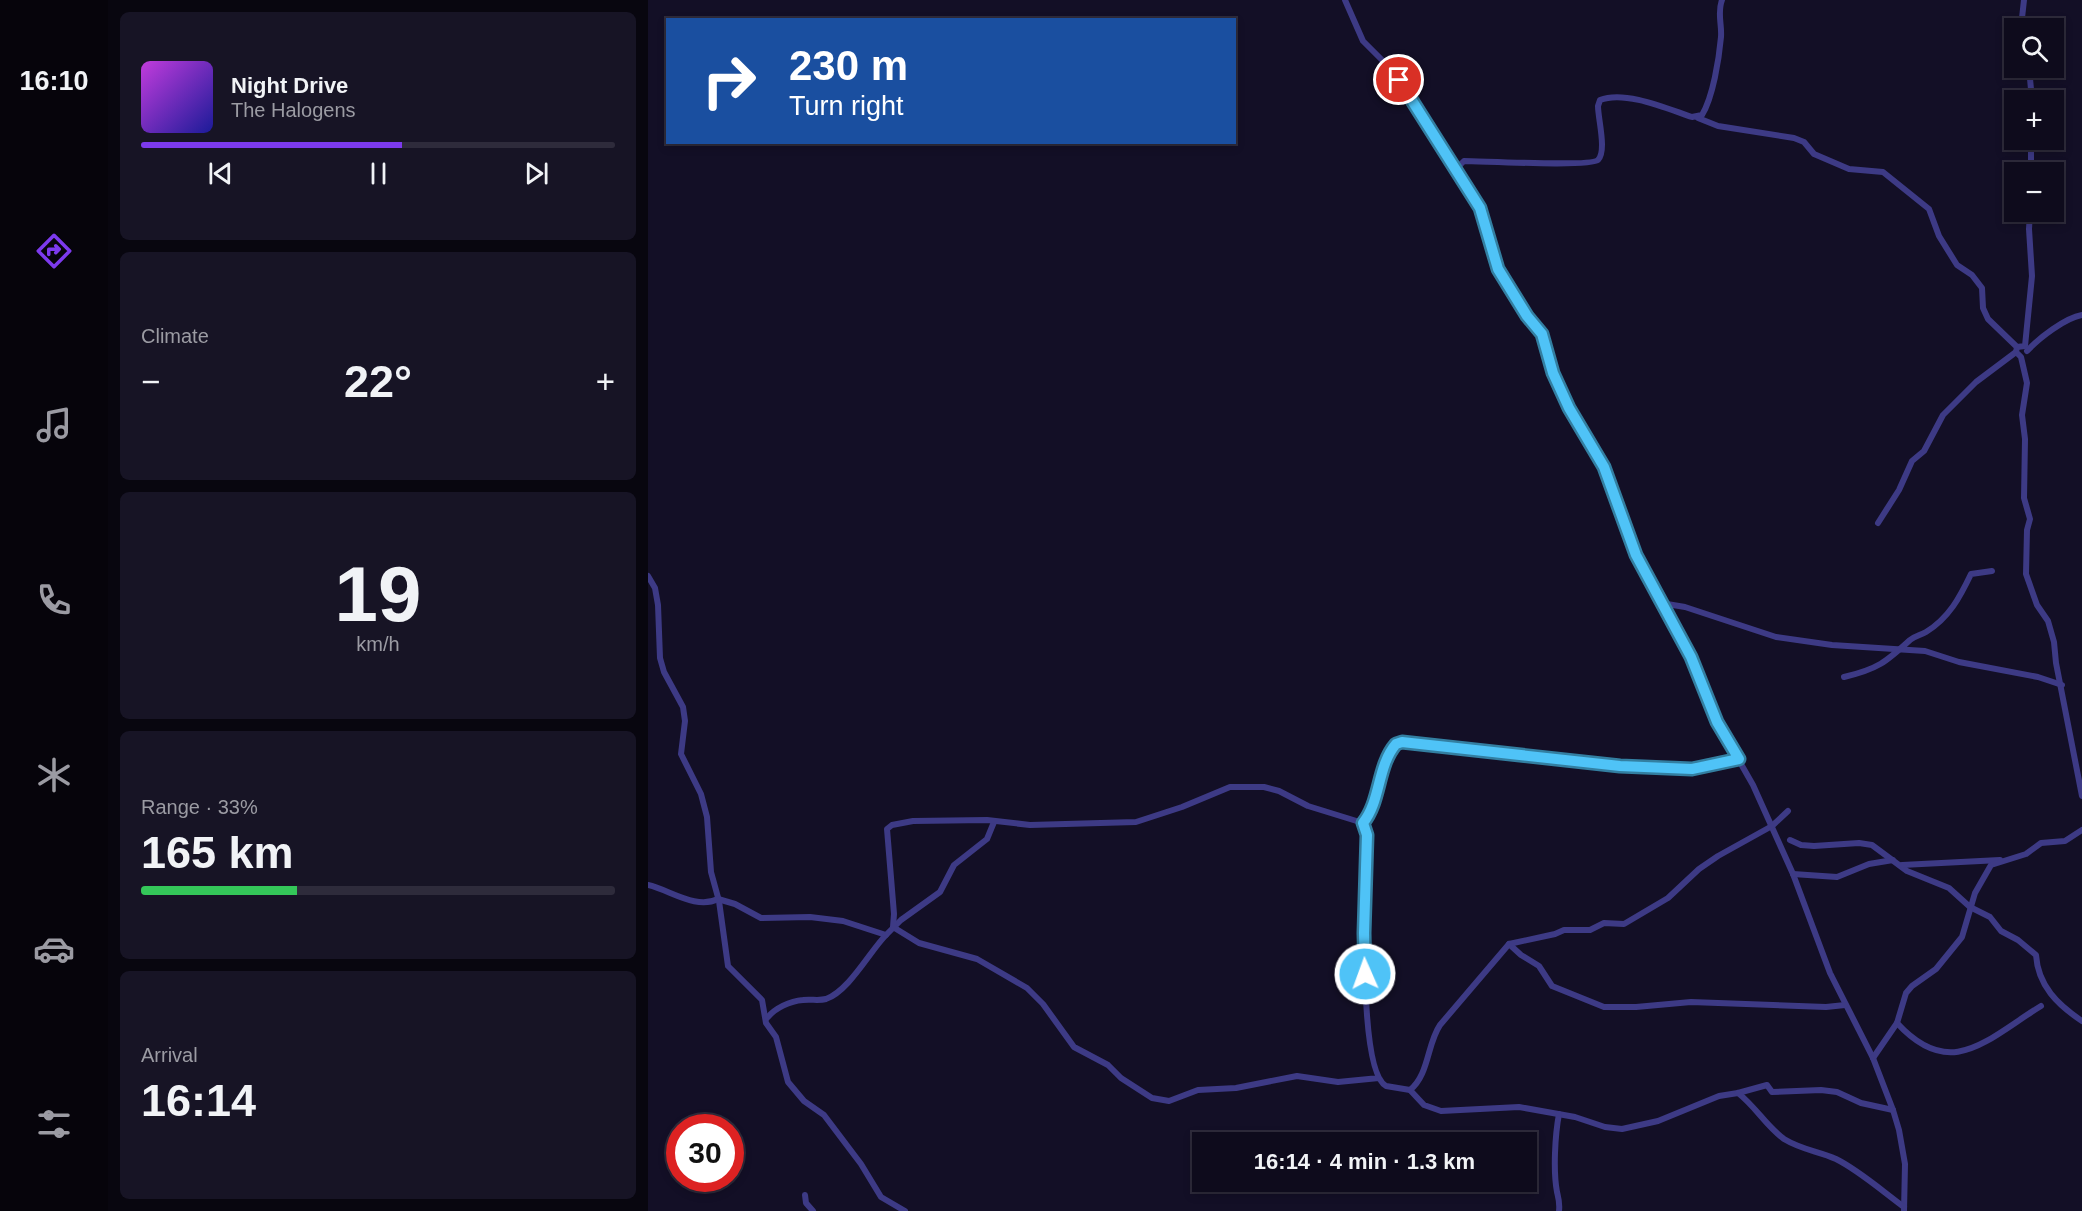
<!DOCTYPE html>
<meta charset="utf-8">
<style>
body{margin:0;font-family:Arial,sans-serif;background:#171425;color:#f1f3f6;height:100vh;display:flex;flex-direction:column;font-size:22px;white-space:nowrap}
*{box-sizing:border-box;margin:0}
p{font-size:20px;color:#9b9ba3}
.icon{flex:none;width:33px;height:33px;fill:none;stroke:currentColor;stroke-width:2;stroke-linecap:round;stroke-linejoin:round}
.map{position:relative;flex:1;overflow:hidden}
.side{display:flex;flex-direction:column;gap:12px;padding:12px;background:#08060f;width:540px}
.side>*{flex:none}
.guide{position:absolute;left:18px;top:18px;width:570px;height:126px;border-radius:0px;box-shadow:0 3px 9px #0003,0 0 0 2px #2e2b3b;background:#1a4fa0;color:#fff;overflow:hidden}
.buttons{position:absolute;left:1356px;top:18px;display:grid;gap:12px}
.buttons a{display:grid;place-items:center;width:60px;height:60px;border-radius:0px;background:#0e0b1c;box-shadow:0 3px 9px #0003,0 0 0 2px #2e2b3b;font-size:30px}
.speed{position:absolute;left:18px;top:1114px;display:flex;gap:12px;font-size:30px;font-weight:700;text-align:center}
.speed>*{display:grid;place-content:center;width:78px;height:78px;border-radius:50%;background:#0e0b1c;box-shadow:0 3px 9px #0003,0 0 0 2px #2e2b3b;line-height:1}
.speed .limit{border:9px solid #d22;background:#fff;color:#111}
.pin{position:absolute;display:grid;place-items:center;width:51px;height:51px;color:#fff;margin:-26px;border:3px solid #fff;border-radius:50%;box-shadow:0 2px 6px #0007}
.me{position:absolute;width:66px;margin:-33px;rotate:358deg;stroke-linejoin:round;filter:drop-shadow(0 0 4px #0008)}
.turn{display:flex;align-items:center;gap:21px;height:126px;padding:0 24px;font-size:27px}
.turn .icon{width:78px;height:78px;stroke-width:2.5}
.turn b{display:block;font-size:42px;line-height:51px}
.big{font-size:45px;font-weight:700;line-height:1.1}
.side .widget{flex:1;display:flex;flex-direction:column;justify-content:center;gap:9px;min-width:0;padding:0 21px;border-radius:9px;background:#171425}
.side .dial{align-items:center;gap:0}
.dial b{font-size:78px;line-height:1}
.song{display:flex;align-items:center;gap:18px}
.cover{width:72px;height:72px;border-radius:9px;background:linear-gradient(135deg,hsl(290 70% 55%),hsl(240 70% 35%))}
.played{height:6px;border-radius:3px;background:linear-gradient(90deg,#7c3aed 55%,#2e2b3b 55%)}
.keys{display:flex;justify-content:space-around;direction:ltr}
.heat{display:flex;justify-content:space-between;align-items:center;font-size:33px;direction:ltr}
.charge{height:9px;border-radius:4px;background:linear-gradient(90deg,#34c759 33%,#2e2b3b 0)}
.trip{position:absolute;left:544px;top:1132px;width:345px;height:60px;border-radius:0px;background:#0e0b1c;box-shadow:0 3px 9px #0003,0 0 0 2px #2e2b3b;font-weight:700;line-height:60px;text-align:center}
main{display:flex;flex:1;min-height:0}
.tabs{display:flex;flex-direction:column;width:108px;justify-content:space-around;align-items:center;background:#06040b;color:#9b9ba3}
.tabs .icon{width:42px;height:42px}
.tabs .current{color:#7c3aed}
.tabs b{font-size:27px;color:#f1f3f6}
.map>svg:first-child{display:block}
</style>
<main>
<nav class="tabs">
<b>16:10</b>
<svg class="icon current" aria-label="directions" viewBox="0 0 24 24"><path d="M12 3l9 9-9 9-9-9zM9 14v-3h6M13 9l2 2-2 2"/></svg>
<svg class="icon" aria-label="music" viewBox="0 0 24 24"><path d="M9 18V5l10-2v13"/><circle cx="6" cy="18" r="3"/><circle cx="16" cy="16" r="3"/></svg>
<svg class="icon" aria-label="phone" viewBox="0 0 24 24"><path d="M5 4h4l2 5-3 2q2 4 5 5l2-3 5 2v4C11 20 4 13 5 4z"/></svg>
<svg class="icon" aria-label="climate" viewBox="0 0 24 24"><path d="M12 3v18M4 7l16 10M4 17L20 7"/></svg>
<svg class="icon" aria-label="car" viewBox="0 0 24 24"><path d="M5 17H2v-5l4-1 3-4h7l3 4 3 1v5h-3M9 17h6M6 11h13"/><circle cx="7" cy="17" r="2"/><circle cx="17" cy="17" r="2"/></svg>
<svg class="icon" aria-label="filters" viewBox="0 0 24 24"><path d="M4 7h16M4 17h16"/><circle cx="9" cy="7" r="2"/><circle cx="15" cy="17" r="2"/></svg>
</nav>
<section class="side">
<div class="widget">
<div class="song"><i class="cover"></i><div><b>Night Drive</b><p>The Halogens</p></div></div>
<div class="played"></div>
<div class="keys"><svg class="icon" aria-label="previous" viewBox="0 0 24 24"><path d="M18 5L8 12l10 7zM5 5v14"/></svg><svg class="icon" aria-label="pause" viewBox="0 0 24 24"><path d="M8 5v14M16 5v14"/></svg><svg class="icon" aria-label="next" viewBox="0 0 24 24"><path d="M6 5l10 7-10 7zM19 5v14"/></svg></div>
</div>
<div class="widget"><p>Climate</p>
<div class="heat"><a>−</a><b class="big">22°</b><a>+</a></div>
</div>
<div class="widget dial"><b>19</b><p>km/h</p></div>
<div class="widget"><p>Range · 33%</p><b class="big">165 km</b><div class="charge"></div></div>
<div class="widget"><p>Arrival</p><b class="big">16:14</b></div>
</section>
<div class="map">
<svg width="1434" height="1211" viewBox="0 0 1434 1211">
<rect width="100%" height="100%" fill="#130f26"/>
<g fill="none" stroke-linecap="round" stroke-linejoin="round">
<g stroke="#3d3a85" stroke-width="6">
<polyline points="697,0 715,41 747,73 832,208 850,269 879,316 894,334 905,373 925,418 955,467 988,555 1052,674 1069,722 1105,785 1145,874 1182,973 1225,1058 1245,1110 1251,1130 1257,1164 1256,1211"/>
<polyline points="1376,0 1374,18 1378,28"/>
<polyline points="1381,68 1384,100"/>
<polyline points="1050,118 1070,126 1146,138 1156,142 1166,154 1201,169 1235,172 1281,209 1291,236 1309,265 1324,275 1334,288 1335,308 1340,319 1369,347 1368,352 1373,357 1379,383 1374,415 1377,439 1376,498 1382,519 1379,530 1378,574 1389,605 1400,621 1406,642 1408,663 1434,796"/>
<polyline points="1383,140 1383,172"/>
<path d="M807 170 816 161C833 161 943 167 950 160 959 151 950 119 950 106L952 100C977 90 1020 109 1044 117L1054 115C1065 97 1071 59 1073 37 1074 24 1069 13 1074 0"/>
<polyline points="1369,347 1377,346 1384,276 1381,229 1382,212"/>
<path d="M1379 351C1391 338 1417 318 1434 315"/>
<polyline points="1230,523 1251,490 1264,461 1276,451 1295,415 1328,382 1368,352"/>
<polyline points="0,576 7,588 10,605 12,658 16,672 35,707 37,721 33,754 53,794 59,817 63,872 71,901 80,966 114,1000 118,1023 128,1037 140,1082 156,1101 176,1115 213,1164 233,1197 257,1211"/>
<polyline points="1013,603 1037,607 1128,637 1184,645 1277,651 1311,662 1390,677 1414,685"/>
<path d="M1196 677C1230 669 1238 662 1262 640 1267 636 1273 635 1278 632 1301 618 1312 597 1323 574L1344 571"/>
<path d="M715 823C730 805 733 748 754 742L972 767 1044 769 1091 759"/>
<path d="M1142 840 1153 845 1166 846 1211 843 1224 845 1259 871 1301 888 1322 907 1342 917 1353 931 1370 940 1388 955C1390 986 1410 1005 1434 1021"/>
<polyline points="1254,865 1352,860"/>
<polyline points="1145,874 1189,877 1221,864 1245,860"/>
<path d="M0 885C22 890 48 910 70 899L87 904 113 918 162 917 195 921 238 935 253 920 292 892 306 865 339 839 346 822"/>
<polyline points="861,944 873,955 891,966 904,986 956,1007 988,1007 1043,1002 1178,1007 1197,1005"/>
<path d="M119 1018C127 1008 142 1001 155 1000 163 999 171 1001 178 999 201 991 222 951 238 935"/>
<path d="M1249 1023C1303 1082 1339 1039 1393 1006"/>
<polyline points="1225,1058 1249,1023 1258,993 1264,986 1288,969 1314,937 1327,893 1343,865 1378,854 1393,843 1417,841 1434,830"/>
<path d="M731 1078 690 1082 649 1076 588 1088 550 1090 521 1101 504 1098 473 1078 460 1065 426 1047 395 1004 379 988 329 959 271 943 245 927 246 914 239 829 244 825 265 821 339 820 382 825 488 822 534 807 582 787H616L631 791 660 806 715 823 719 835C718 873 708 1069 738 1086L762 1090 776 1105 793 1111 871 1107 927 1117 957 1127 974 1129 1010 1121 1071 1096 1090 1093 1119 1085 1124 1092 1173 1090 1189 1092 1213 1103 1245 1110"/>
<path d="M762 1090C781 1075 779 1044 792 1025L861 944 907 934 916 930H942L956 923 976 924 1020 898 1051 869 1070 856 1124 826 1140 811"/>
<path d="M1090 1093C1108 1107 1118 1126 1136 1139 1154 1150 1170 1151 1188 1159 1212 1171 1234 1191 1256 1207"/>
<path d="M911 1114C907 1135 905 1171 909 1192 911 1200 912 1203 911 1211"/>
<polyline points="157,1195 158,1203 165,1211"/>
</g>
</g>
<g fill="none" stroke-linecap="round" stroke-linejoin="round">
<g stroke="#337fa1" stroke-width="15">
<path id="route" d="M717 974 716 933 719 835 715 823C733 801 729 766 748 744L754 742 972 766 1044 769 1091 759 1069 722 1043 657 988 555 956 467 921 408 905 373 894 334 879 316 850 269 832 208 751 80"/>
</g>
<use href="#route" stroke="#4fc3f7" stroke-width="10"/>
</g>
</svg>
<div class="buttons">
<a><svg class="icon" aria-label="search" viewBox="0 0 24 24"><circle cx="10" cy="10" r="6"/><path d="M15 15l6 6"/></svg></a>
<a>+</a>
<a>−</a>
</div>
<div class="speed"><div class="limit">30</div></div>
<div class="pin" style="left:751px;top:80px;background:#d93025"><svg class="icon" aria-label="arrive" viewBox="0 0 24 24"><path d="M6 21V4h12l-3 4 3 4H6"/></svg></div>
<svg class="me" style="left:717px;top:974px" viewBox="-20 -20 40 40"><circle r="17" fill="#4fc3f7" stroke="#fff" stroke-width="3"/><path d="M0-11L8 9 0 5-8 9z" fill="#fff"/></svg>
<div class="trip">16:14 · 4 min · 1.3 km</div>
<div class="guide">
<div class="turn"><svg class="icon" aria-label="right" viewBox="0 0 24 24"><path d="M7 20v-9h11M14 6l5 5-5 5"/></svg><div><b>230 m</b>Turn right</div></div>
</div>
</div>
</main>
